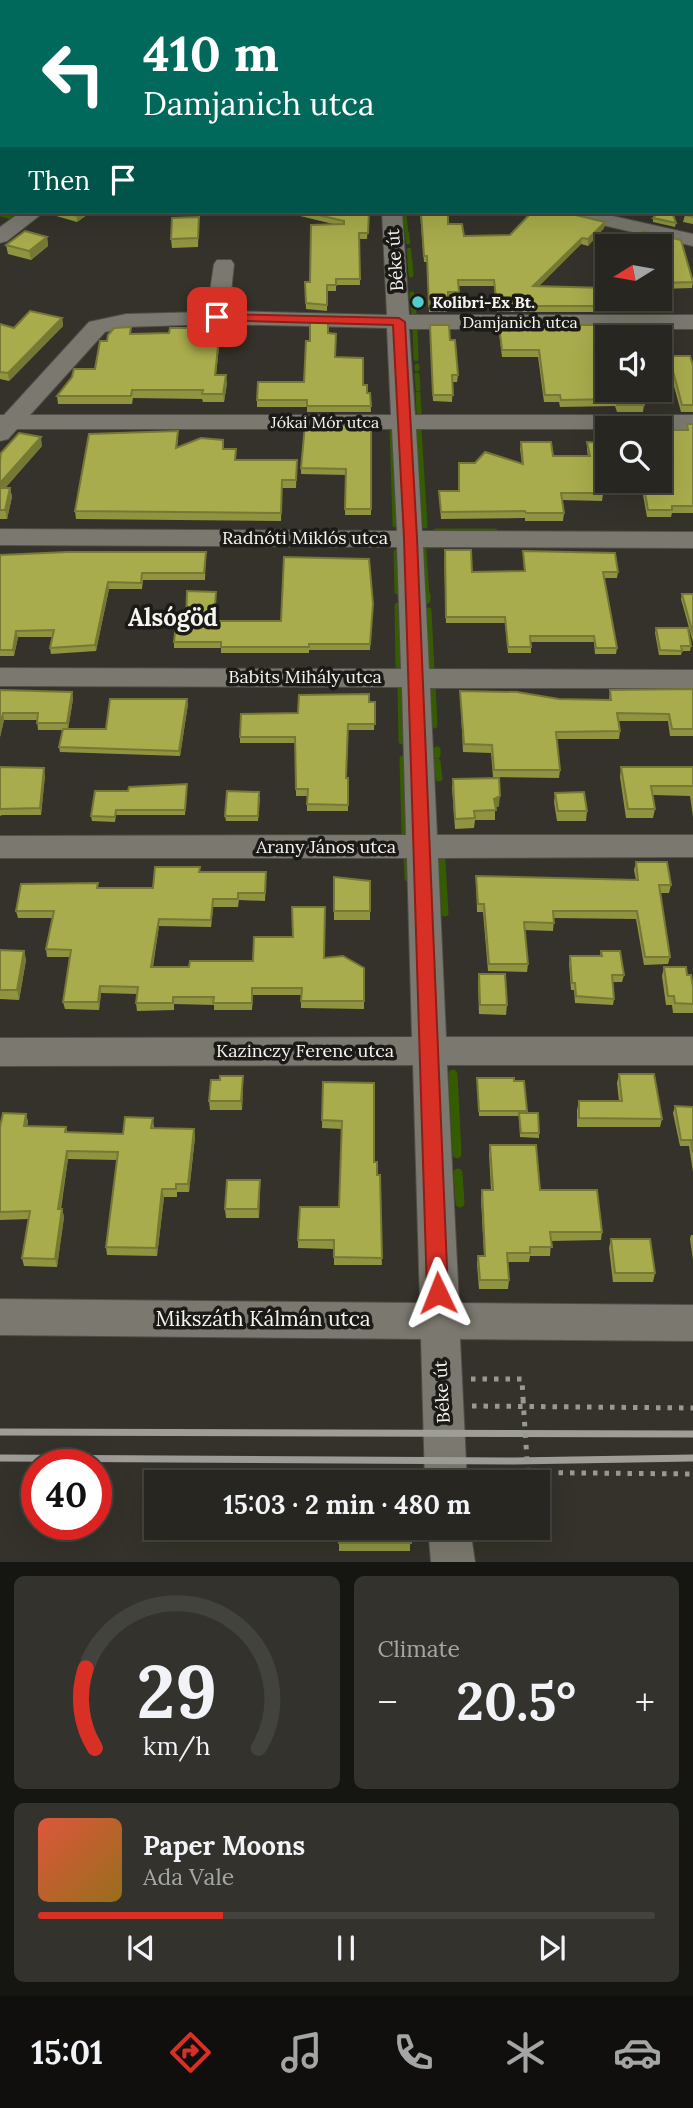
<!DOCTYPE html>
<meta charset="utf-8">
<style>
body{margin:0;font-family:Lora,serif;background:#33322d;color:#f1f3f6;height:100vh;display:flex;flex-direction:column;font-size:26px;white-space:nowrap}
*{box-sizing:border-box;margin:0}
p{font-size:23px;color:#a4a5a5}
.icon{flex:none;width:38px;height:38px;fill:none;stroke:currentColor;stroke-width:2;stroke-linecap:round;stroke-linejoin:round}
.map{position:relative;height:1562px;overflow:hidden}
.sheet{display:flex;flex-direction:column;gap:14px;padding:14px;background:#151512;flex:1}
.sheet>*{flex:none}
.top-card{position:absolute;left:0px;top:0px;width:693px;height:214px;box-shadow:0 7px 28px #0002,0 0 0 2px #43433e;background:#00695c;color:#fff;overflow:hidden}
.needle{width:46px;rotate:259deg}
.tools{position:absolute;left:595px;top:234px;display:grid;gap:14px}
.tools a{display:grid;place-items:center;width:77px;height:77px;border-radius:0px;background:#272620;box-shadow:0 7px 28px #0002,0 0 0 2px #43433e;font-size:35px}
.speed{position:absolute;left:21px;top:1449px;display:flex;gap:14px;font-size:35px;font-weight:700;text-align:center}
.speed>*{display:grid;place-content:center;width:91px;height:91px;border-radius:50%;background:#272620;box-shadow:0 7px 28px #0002,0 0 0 2px #43433e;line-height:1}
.speed .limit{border:10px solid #d22;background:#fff;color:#111}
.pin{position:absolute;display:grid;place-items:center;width:60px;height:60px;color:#fff;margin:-30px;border-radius:14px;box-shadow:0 4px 10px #0006}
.me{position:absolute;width:77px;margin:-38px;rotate:358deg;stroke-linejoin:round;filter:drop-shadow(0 0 5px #0008)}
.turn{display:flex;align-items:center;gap:24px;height:147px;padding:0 28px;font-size:32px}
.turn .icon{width:91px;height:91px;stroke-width:2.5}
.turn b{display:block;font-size:49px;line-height:60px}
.then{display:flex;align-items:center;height:66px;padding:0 28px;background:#0003;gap:14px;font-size:26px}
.big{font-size:52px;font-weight:700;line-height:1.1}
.sheet .tile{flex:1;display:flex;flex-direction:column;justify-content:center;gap:10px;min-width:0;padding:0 24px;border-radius:10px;background:#33322d}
.sheet .dial{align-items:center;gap:0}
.dial svg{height:182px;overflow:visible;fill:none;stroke:#43433e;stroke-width:7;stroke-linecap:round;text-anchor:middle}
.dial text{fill:#f1f3f6;stroke:none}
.song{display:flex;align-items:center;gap:21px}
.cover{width:84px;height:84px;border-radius:10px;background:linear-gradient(135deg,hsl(10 70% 55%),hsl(40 70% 35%))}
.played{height:7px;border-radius:4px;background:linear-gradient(90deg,#d93025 30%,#43433e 30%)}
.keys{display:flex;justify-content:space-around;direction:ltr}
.heat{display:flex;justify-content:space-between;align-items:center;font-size:38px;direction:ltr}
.sheet .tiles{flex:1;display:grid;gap:14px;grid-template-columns:1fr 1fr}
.tile:last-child{grid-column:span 2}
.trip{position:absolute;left:144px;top:1470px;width:406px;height:70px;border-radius:0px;background:#272620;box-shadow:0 7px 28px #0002,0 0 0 2px #43433e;font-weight:700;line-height:70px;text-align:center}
.tabs{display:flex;height:112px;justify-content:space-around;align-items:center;background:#100f0d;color:#a4a5a5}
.tabs .icon{width:49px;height:49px}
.tabs .selected{color:#d93025}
.tabs b{font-size:32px;color:#f1f3f6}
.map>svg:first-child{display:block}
</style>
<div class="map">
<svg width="693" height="1562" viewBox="0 0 693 1562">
<rect width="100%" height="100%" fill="#34322a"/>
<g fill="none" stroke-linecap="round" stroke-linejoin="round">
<g stroke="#355c00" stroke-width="4.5">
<polyline points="404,212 406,230"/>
<polyline points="0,214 11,217"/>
<polyline points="407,233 408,242"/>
<polyline points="409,250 410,263"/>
</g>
<g stroke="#355c00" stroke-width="5">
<polyline points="410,261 411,275"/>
<polyline points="412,294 414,314"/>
<polyline points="415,328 416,359"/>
<polyline points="417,366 417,369"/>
<polyline points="417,375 418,389"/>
<polyline points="418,394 419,413"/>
<polyline points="392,428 395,525"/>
<polyline points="419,430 425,526"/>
<polyline points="436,531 495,531"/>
<polyline points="424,550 427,596"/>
<polyline points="396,552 397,592"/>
</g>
<g stroke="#355c00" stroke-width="7">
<polyline points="427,595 427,600"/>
<polyline points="398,606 399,667"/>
<polyline points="428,611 431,669"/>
<polyline points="432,688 434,725"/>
<polyline points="401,689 402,741"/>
<polyline points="437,750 437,755"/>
<polyline points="403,759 405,833"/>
<polyline points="437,762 439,778"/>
<polyline points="407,858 408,878"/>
<polyline points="442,861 445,913"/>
</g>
<g stroke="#355c00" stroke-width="9">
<polyline points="453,1074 457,1154"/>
<polyline points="458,1173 460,1203"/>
</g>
<g stroke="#504e47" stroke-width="2">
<g id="minor">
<polygon points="372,0 391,0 392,2 372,2"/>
<rect x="0" y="74" width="2" height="10"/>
<polygon points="0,203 2,212 9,213 0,215"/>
<polygon points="21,212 44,212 7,241 0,243 0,227"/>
<path d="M382 212H402L409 315H693V329H409L415 415H693V429H416L422 531 693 532V548L423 547 429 669 693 670V688H430L437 835H693V857L438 858 446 1037H693V1065H447L459 1303 693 1305V1341L460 1339 467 1482H425L421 1339 0 1335V1299L420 1303 413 1065 0 1066V1038L412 1037 407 858H0V836L406 835 402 687 0 686V668L401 669 397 547 0 545V529L397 531 392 429H17L8 439 0 441V415H4L89 322 126 314 207 312 214 264 217 260H231L234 264 229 311 387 315ZM217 324 387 328 391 415H30L105 332 126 327Z"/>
<polygon points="560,212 595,212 693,234 693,246 563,216"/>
<polygon points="428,1528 470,1528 475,1562 431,1562"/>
</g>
</g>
<g stroke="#9a9892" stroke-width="5" stroke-dasharray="4.5 7" stroke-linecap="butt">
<polyline points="471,1379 522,1379 523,1399"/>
<polyline points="472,1406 693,1408"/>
<polyline points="478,1472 693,1474"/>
</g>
<use href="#minor" fill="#7b786f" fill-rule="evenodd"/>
<g stroke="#9f9d97" stroke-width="7">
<polyline points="0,1432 693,1434"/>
<polyline points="0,1458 514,1461 693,1458"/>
</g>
<polyline stroke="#9a9892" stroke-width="5" stroke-dasharray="4.5 7" stroke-linecap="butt" points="523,1399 528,1475"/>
</g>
<g fill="#909441">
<polygon points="693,204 693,224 683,222 685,215"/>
<polygon points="45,212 91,212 77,222 46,213"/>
<polygon points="292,212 369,212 367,239 359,239 360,285 336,285 336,291 327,291 327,311 306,309 305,282 310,282 333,224 292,214"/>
<polygon points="420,212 448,212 448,224 464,236 510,235 605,222 604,228 588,246 581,244 539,286 628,306 627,312 497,312 494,286 459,286 459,299 448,299 447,312 429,312 427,262 424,262"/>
<polygon points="199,217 198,247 172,248 171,239"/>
<polygon points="653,218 676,223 675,227 653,222"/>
<polygon points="47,237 48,246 31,260 8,254 6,245"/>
<polygon points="660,247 693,282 692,288 660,289"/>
<polygon points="62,318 63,326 9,381 0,379 0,324 14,328"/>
<polygon points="499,325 644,405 643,412 617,412 615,406 560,407 559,402 544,402 538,357 502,357 499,332"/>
<polygon points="430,332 450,340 458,375 457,382 453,382 452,402 433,401"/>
<polygon points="328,333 335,357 363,385 367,393 370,393 371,412 307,412 307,407 257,407 257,400 304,382 310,341"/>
<polygon points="132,334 220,336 216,375 227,383 224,402 203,402 202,399 133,398 132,404 58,404 57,396 95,369 107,341"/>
<polygon points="669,356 693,366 693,412 681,412 668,364"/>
<polygon points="687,424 693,424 693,513 672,513 671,517 647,517 643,495 603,494 602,501 562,500 564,513 563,521 525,521 525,518 441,519 439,491 459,491 459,463 522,464 520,449 521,442 553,456 588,456 587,450 587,442 607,481 686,430"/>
<polygon points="371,425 371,515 345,515 346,475 301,474 301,468"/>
<polygon points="178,439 177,447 224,449 236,460 297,460 296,488 282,488 281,521 76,519 75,511"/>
<polygon points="42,446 5,488 10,488 12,497 7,519 0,519 0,461"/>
<polygon points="523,551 618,572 617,578 604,578 617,648 616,654 595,654 594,642 531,642 531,653 508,653 505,623 446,623 444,556 472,572 524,571"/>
<polygon points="206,552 205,580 143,580 142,589 109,589 96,651 51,654 50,648 52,637 18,637 14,656 0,656 0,555"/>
<polygon points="682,594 693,594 693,642 681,599"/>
<polygon points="216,598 215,621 281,621 373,604 370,650 309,650 309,653 221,653 221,648 174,648 174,642 186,625"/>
<polygon points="656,628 691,646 690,651 682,651 681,655 659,655 655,633"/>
<polygon points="693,689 693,736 670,736 668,721 618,721 620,731 619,739 557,739 560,770 559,778 493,777 491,753 463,752 460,691 559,699 609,700 610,690"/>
<polygon points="0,690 72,692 73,699 68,729 106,729 188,704 180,756 60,752 59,747 63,730 38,730 37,720 4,720 0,737"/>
<polygon points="369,702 375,702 374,730 348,730 346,778 348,778 348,811 307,811 307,796 296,796 295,743 240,743 240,737 298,713"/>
<polygon points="0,767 45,775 41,815 2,815 0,816"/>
<polygon points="621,767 693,767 693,817 690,796 653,795 655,809 653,818 626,818 620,777"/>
<polygon points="453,779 499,806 495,808 495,820 475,820 474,828 455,829 452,788"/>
<polygon points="187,784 185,815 116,815 115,822 92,821 91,816 128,791"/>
<polygon points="555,793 587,811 586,821 557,821 554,802"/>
<polygon points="260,797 258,821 226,821 225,816"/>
<polygon points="636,862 671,885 669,893 660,893 670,957 668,964 644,965 636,919 554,918 553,931 525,930 528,964 527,972 488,971 483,912 477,912 476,876 636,880 634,870"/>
<polygon points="200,872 266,880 265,901 239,900 238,907 213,907 211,927 159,926 153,967 189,967 253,961 324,958 364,968 364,1009 301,1008 301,995 253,995 252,1010 214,1010 214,1005 174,1004 174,1010 137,1011 136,1003 137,994 101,993 99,1010 65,1009 63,1002 70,957 47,957 46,949 52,918 18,918 16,911 98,883 98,888 153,888"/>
<polygon points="334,877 370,881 370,920 334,920"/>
<polygon points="0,950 24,951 26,960 19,1000 0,999"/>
<polygon points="601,951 624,975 622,982 612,982 614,999 613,1005 575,1003 574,990 571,990 569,963 570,956 600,956"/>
<polygon points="664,967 693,987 693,1013 673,1013 672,1005 666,1005 662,976"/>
<polygon points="479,974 507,1005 506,1015 479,1014 478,983"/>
<polygon points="619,1074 662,1119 660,1127 577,1127 577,1110 579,1101 619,1101 617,1083"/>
<polygon points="477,1078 524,1081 526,1113 539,1133 539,1138 520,1137 519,1116 479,1116"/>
<polygon points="220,1080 243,1086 242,1110 210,1110 209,1101"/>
<polygon points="323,1082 374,1162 377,1175 382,1265 334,1265 334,1249 298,1248 298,1240 339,1207 342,1129 322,1128"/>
<polygon points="675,1106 693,1107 693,1172 689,1146 680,1146 673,1113"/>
<polygon points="26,1114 28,1122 27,1126 66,1127 67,1132 123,1134 153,1118 154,1128 194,1129 195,1137 189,1192 177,1192 177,1197 164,1197 157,1256 107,1255 106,1247 117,1160 68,1159 61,1209 62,1209 64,1217 57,1267 24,1266 22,1258 29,1219 0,1220 0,1127"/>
<polygon points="490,1145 540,1190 602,1232 601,1240 551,1241 550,1256 530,1256 529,1262 507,1262 509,1280 508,1289 479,1289 477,1264 478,1256 484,1256 481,1199 482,1190 491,1190 489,1154"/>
<polygon points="260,1180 259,1218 226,1218 225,1209"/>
<polygon points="691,1235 693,1235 693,1260 690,1239"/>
<polygon points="611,1239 655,1273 653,1282 613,1282 609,1248"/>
<polygon points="339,1528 415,1528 414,1536 410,1536 410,1551 339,1551"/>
</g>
<g fill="#767835">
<polygon points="82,212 91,212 77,222 77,216"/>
<polygon points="605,222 604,228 588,246 588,239"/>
<polygon points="47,237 48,246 31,260 29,251"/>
<polygon points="582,238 581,244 533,292 533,286"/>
<polygon points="62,318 63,326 9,381 8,373"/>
<polygon points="220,328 220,336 215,383 215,375"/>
<polygon points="226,375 227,383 224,402 223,394"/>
<polygon points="41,437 42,446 0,494 0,483"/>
<polygon points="10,488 12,497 7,519 5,510"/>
<polygon points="108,582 109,589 96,651 95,645"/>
<polygon points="16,631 18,637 14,656 13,650"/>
<polygon points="72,692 73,699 68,730 67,723"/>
<polygon points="187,699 188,704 180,756 179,751"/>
<polygon points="3,713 4,720 0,737 0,725"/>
<polygon points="44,768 45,775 41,815 40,808"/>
<polygon points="500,796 499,806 493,809 494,799"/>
<polygon points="213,899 213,907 211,927 211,920"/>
<polygon points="159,919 159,926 151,974 151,967"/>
<polygon points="24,951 26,960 19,1000 17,990"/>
<polygon points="100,986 101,993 99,1010 98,1002"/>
<polygon points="243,1076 243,1086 242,1110 241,1101"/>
<polygon points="26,1114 28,1122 25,1134 24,1126"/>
<polygon points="194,1129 195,1137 189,1192 188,1184"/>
<polygon points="67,1151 68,1159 59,1217 58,1209"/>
<polygon points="260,1180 260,1189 259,1218 258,1209"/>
<polygon points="162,1189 164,1197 157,1256 156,1248"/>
<polygon points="62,1209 64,1217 57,1267 55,1259"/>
</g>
<g fill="#a8ac4c" stroke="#767835" stroke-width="2">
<polygon points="0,0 339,0 337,2 2,2 2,17 0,17"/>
<polygon points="402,0 485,0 495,2 400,2"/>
<polygon points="644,0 672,0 672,2 642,2"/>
<polygon points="2,23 2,68 0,67 0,24"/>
<rect x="691" y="62" width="2" height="12"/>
<polygon points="0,88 2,88 2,123 0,122"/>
<polygon points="693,92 693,129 691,128 691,94"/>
<polygon points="0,180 2,181 2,200 0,197"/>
<polygon points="693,204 693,217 685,215 687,212 691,212 691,206"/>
<polygon points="63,212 82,212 77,216"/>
<polygon points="306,212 369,212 368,233 359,233 360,279 336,279 336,285 327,285 327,305 306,303 305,282 310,282 311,225 344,224 344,221"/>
<polygon points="421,212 448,212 448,224 462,224 464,236 510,235 532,212 563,212 605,222 588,239 582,238 533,286 607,288 607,299 627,299 628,306 497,306 494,280 458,280 459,292 448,292 447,306 429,306 427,256 424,256"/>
<polygon points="658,212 672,212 676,223 653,218"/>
<polygon points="199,217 198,238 171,239 172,218"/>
<polygon points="25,231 47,237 29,251 6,245"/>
<polygon points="643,231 681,240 693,282 660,283 660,247 631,247"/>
<polygon points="30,311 62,318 8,373 0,372 0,324 14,328"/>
<polygon points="310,322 328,323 328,333 336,334 335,357 363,358 363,385 367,385 367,393 370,393 371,406 307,406 307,400 257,400 258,382 304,382 306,341 310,341"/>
<polygon points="430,325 449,325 450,340 455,340 458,375 452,375 453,395 433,395"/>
<polygon points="499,325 631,325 633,338 607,338 607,390 641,390 644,405 617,405 616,399 561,400 560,395 545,395 539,350 502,350"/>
<polygon points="131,327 130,334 169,333 170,328 220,328 215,375 226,375 223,394 202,394 203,390 132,390 131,396 57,396 72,377 74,369 95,369 100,341 107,341 108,335 114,328"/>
<polygon points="669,356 690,356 693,366 693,405 682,405"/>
<polygon points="621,424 647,424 648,429 622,429"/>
<polygon points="687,424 693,424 693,506 672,506 672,510 648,510 644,488 602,486 603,493 561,493 564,513 526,513 525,511 441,512 439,491 459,491 459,463 475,463 485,452 523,464 521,442 551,442 553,456 590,456 587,442 607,443 607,481 660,481 660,430 688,430"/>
<polygon points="305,425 371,425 371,509 345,509 346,469 301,468"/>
<polygon points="178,431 176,448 201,438 223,440 223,449 236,449 235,460 297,460 296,480 282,480 281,513 75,511 89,434"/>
<polygon points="19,433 41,437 0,483 0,461 1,453"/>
<polygon points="0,488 10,488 5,510 0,510"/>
<polygon points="445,550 471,550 472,572 525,571 523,551 615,553 618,572 603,572 617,648 596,648 594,636 530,636 531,647 508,647 505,617 446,617"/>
<polygon points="67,552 206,552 204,573 142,573 141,583 108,582 95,645 50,648 54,630 16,631 13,650 0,650 0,555"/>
<polygon points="284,557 369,559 373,604 370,644 309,644 309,647 221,647 221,642 174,642 176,624 186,625 187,591 216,592 214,621 281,621"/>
<polygon points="682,594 693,594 693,634"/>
<polygon points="656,628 688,628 691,646 681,646 682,651 660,650"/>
<polygon points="693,689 693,729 672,729 669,714 617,713 620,731 556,732 560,770 494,770 492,745 464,744 460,691 517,692 559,699 611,700 610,690"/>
<polygon points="0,690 72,692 67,723 37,723 38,713 3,713 0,725"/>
<polygon points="369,694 369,702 375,702 375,724 348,724 346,778 348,778 348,805 307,804 308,789 296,789 295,737 240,737 241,714 298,713 299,695"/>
<polygon points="110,699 187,699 179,751 59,747 63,729 106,729"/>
<polygon points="0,767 44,768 40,808 0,809"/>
<polygon points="621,767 693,767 693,786 651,786 655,809 628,809"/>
<polygon points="499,778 500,796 494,799 496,810 474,811 475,818 455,819 453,779"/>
<polygon points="187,784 185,810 116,810 115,817 91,816 95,791 128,791 129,787"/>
<polygon points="227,791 259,792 258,816 225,816"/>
<polygon points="584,792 587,811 558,811 555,793"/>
<polygon points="636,862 667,862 671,885 659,885 670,957 645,957 637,911 553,911 554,923 524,922 528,964 489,964 484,904 478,904 476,876 638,880"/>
<polygon points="155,867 200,867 199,872 266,872 265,893 238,893 238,899 213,899 211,920 159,919 151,967 189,967 190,961 253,961 254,937 293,937 292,907 325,907 324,958 343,956 364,968 364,1001 301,1001 302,988 252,988 252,1003 213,1003 214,997 173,997 173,1003 136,1003 138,987 100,986 98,1002 63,1002 71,950 46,949 54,911 16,911 21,884 98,883 97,888 153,888"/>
<polygon points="334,877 370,881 370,911 334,911"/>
<polygon points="0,950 24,951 17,990 0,990"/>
<polygon points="601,951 620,951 624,975 612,975 614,999 576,996 575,983 572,983 570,956 602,956"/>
<polygon points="664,967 686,967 687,975 691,975 693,987 693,1004 675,1003 674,996 668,996"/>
<polygon points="479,974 505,974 507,1005 480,1005"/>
<polygon points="619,1074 654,1074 662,1119 579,1118 579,1101 622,1101"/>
<polygon points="220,1076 243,1076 241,1101 209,1101 211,1080 220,1080"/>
<polygon points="477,1078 514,1078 514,1081 524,1081 527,1111 479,1111"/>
<polygon points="323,1082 374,1083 374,1162 377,1162 377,1175 380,1175 382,1258 334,1257 334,1240 298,1240 300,1207 339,1207 342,1121 322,1120"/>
<polygon points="675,1106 693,1107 693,1153 691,1140 681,1140"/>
<polygon points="3,1113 26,1114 24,1126 66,1127 65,1132 123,1134 125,1117 153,1118 151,1128 194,1129 188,1184 176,1184 176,1189 162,1189 156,1248 106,1247 118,1152 67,1151 58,1209 62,1209 55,1259 22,1258 30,1211 0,1212 0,1127"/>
<polygon points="519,1113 538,1113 539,1133 521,1133"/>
<polygon points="490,1145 536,1145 540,1190 597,1190 602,1232 550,1232 552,1247 530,1247 530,1253 507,1253 509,1280 480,1280 478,1256 485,1256 482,1190 493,1190"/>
<polygon points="227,1180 260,1180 258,1209 225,1209"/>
<polygon points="611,1239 650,1239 655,1273 615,1273"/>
<polygon points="339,1528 415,1528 410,1528 411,1543 339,1543"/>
</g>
<polygon fill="#d93025" stroke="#8d1f18" stroke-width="2" points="217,314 399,318 405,322 417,538 448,1293 445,1300 438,1302 430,1300 427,1293 404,538 393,325 213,320 213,315"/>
<circle fill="#52cdcc" stroke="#1b1a16" stroke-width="2.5" cx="418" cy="302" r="7"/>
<g text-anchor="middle" stroke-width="7" stroke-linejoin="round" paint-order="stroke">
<g font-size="16" font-weight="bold" fill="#f6f5f0" stroke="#1b1a16" text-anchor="start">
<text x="432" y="308">Kolibri-Ex Bt.</text>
</g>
<g font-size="16" fill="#f6f5f0" stroke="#1b1a16">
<text x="520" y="328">Damjanich utca</text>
<text x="325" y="428">Jókai Mór utca</text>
</g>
<g font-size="18" fill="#f6f5f0" stroke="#1b1a16">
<text transform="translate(395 260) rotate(-94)" y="6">Béke út</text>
<text x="305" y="544">Radnóti Miklós utca</text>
<text x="305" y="683">Babits Mihály utca</text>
<text x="326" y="853">Arany János utca</text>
<text x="305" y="1057">Kazinczy Ferenc utca</text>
<text transform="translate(442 1392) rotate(-93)" y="6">Béke út</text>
</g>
<g font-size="21" fill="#f6f5f0" stroke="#1b1a16">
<text x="263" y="1326">Mikszáth Kálmán utca</text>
</g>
<g font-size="24" font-weight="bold" fill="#f6f5f0" stroke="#1b1a16">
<text x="173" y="626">Alsógöd</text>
</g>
</g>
</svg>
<div class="tools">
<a><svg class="needle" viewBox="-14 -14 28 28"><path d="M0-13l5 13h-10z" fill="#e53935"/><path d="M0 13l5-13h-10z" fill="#a4a5a5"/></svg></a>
<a><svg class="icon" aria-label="sound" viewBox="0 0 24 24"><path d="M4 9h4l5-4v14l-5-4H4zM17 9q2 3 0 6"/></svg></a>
<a><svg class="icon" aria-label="search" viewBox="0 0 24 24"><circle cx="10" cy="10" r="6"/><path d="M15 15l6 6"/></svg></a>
</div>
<div class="speed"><div class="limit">40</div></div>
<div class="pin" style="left:217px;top:317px;background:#d93025"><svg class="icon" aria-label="arrive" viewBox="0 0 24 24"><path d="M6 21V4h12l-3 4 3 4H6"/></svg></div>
<svg class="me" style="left:438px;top:1293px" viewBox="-20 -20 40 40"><path d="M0-17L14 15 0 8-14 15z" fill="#d93025" stroke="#fff" stroke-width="4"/></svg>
<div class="trip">15:03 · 2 min · 480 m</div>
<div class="top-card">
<div class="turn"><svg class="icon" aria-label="left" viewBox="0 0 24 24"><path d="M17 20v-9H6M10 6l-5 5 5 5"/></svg><div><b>410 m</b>Damjanich utca</div></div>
<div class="then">Then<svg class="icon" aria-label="arrive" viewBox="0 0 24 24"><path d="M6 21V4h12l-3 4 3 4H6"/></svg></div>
</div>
</div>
<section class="sheet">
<div class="tiles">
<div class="tile dial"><svg viewBox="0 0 100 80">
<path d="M14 69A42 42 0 1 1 86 69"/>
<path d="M14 69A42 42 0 0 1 10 34" stroke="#d93025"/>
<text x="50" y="56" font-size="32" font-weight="700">29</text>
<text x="50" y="72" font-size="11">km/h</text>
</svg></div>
<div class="tile"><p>Climate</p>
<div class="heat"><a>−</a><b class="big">20.5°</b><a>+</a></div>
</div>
<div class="tile">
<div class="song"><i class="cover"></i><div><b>Paper Moons</b><p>Ada Vale</p></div></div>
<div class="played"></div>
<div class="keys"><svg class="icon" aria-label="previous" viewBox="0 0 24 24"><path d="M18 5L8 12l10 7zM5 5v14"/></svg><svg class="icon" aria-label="pause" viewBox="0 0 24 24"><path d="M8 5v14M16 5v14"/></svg><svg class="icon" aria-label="next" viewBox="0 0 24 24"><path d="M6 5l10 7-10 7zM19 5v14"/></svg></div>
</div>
</div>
</section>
<nav class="tabs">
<b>15:01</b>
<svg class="icon selected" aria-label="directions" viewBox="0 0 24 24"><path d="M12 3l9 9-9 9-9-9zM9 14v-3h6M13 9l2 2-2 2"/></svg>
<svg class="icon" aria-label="music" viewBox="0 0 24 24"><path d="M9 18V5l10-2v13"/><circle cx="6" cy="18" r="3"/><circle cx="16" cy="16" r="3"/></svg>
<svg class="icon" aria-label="phone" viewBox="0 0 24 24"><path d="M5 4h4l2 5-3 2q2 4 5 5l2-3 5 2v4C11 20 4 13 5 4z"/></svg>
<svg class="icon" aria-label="climate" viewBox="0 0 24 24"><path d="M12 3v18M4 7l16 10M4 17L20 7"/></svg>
<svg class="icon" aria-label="car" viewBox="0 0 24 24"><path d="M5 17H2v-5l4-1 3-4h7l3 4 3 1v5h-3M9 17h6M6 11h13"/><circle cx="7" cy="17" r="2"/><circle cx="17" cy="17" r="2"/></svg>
</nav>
